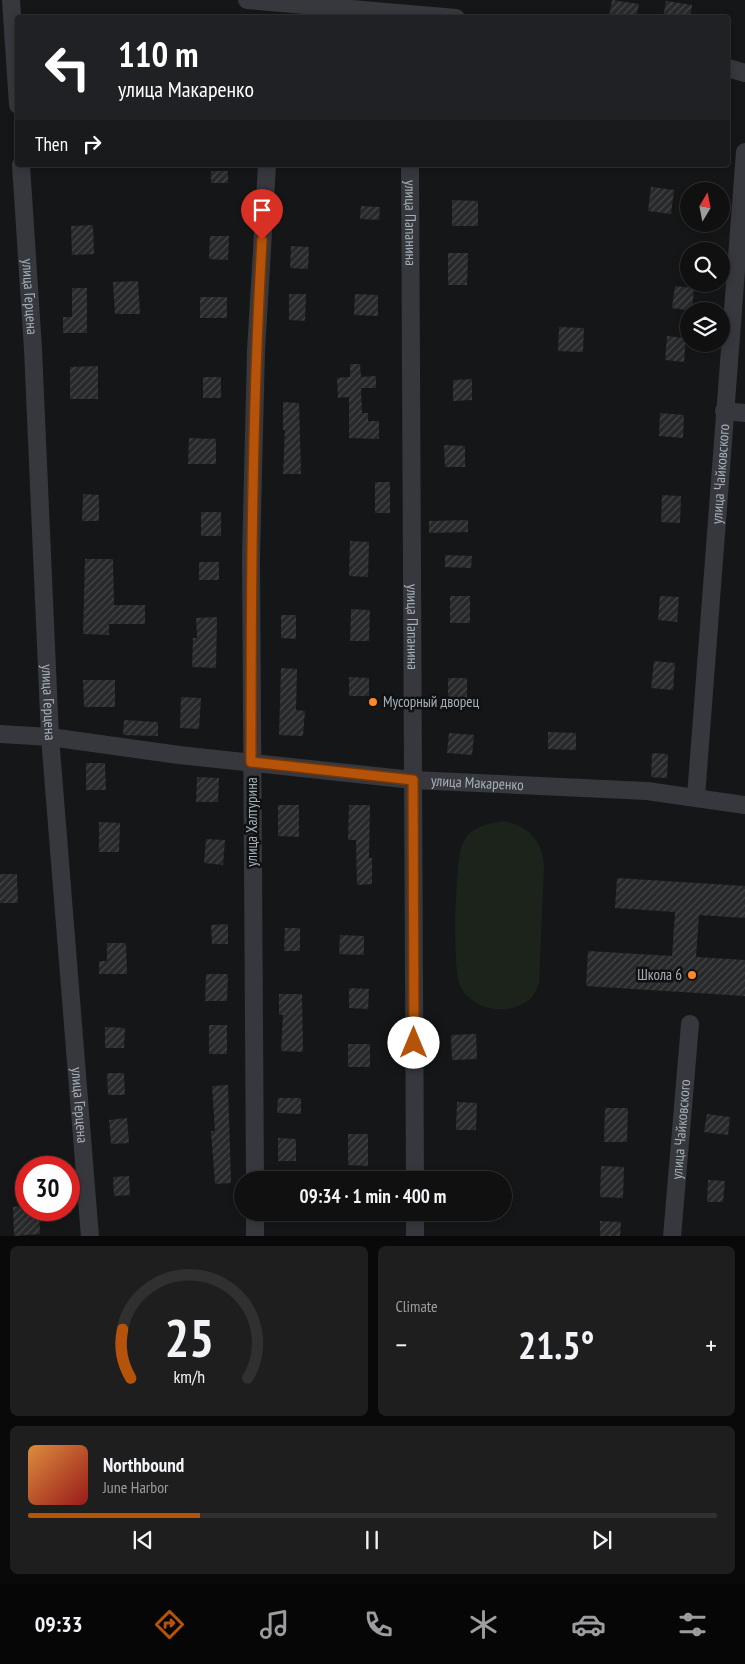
<!DOCTYPE html>
<meta charset="utf-8">
<style>
body{margin:0;font-family:"PT Sans Narrow",sans-serif;background:#1e1e1f;color:#f1f3f6;height:100vh;display:flex;flex-direction:column;font-size:19px;white-space:nowrap}
*{box-sizing:border-box;margin:0}
p{font-size:16px;color:#9c9d9f}
.icon{flex:none;width:28px;height:28px;fill:none;stroke:currentColor;stroke-width:2;stroke-linecap:round;stroke-linejoin:round}
.map{position:relative;height:1236px;overflow:hidden}
.sheet{display:flex;flex-direction:column;gap:10px;padding:10px;background:#090909;flex:1}
.sheet>*{flex:none}
.hud{position:absolute;left:15px;top:15px;width:715px;height:152px;border-radius:5px;box-shadow:0 2px 8px #0003,0 0 0 1px #303031;background:#202124;color:#fff;overflow:hidden}
.needle{width:32px;rotate:10deg}
.fabs{position:absolute;left:680px;top:182px;display:grid;gap:10px}
.fabs a{display:grid;place-items:center;width:50px;height:50px;border-radius:50%;background:#101011;box-shadow:0 2px 8px #0003,0 0 0 1px #303031;font-size:25px}
.speed{position:absolute;left:15px;top:1156px;display:flex;gap:10px;font-size:25px;font-weight:700;text-align:center}
.speed>*{display:grid;place-content:center;width:65px;height:65px;border-radius:50%;background:#101011;box-shadow:0 2px 8px #0003,0 0 0 1px #303031;line-height:1}
.speed .limit{border:8px solid #d22;background:#fff;color:#111}
.pin{position:absolute;display:grid;place-items:center;width:42px;height:42px;color:#fff;margin:-51px -21px;border-radius:50% 50% 50% 0;rotate:-45deg;box-shadow:0 0 5px #0007}
.pin .icon{rotate:45deg}
.me{position:absolute;width:55px;margin:-28px;rotate:0deg;stroke-linejoin:round;filter:drop-shadow(0 0 4px #0008)}
.turn{display:flex;align-items:center;gap:18px;height:105px;padding:0 20px;font-size:22px}
.turn .icon{width:65px;height:65px;stroke-width:2.5}
.turn b{display:block;font-size:35px;line-height:42px}
.then{display:flex;align-items:center;height:48px;padding:0 20px;background:#0003;gap:10px;font-size:19px}
.big{font-size:38px;font-weight:700;line-height:1.1}
.sheet .tile{flex:1;display:flex;flex-direction:column;justify-content:center;gap:8px;min-width:0;padding:0 18px;border-radius:8px;background:#1e1e1f}
.sheet .dial{align-items:center;gap:0}
.dial svg{height:130px;overflow:visible;fill:none;stroke:#303031;stroke-width:7;stroke-linecap:round;text-anchor:middle}
.dial text{fill:#f1f3f6;stroke:none}
.song{display:flex;align-items:center;gap:15px}
.cover{width:60px;height:60px;border-radius:8px;background:linear-gradient(135deg,hsl(30 70% 55%),hsl(0 70% 35%))}
.played{height:5px;border-radius:2px;background:linear-gradient(90deg,#b45309 25%,#303031 25%)}
.keys{display:flex;justify-content:space-around;direction:ltr}
.heat{display:flex;justify-content:space-between;align-items:center;font-size:28px;direction:ltr}
.sheet .tiles{flex:1;display:grid;gap:10px;grid-template-columns:1fr 1fr}
.tile:last-child{grid-column:span 2}
.trip{position:absolute;left:234px;top:1171px;width:278px;height:50px;border-radius:25px;background:#101011;box-shadow:0 2px 8px #0003,0 0 0 1px #303031;font-weight:700;line-height:50px;text-align:center}
.dock{display:flex;height:80px;justify-content:space-around;align-items:center;background:#060607;color:#9c9d9f}
.dock .icon{width:35px;height:35px}
.dock .active{color:#b45309}
.dock b{font-size:22px;color:#f1f3f6}
.map>svg:first-child{display:block}
</style>
<div class="map">
<svg width="745" height="1237" viewBox="0 0 745 1237">
<defs>
<pattern id="building-hatch" width="6" height="6" patternUnits="userSpaceOnUse" patternTransform="scale(1.25)"><rect width="6" height="6" fill="#28292b"/><path d="M-1 1l2-2M0 6l6-6M5 7l2-2" fill="none" stroke="#444648"/></pattern>
</defs>
<rect width="100%" height="100%" fill="#151617"/>
<path fill="#1b231b" d="M503 821C529 825 544 842 544 869L539 984C537 988 535 994 532 997 512 1018 472 1011 460 986 452 968 455 863 462 845 469 827 486 824 503 821Z"/>
<g fill="url(#building-hatch)">
<polygon points="612,0 639,4 636,18 609,18"/>
<polygon points="666,1 692,5 690,18 663,18"/>
<rect x="211" y="171" width="17" height="12"/>
<polygon points="651,187 674,190 671,214 648,211"/>
<polygon points="452,200 478,201 478,226 452,226"/>
<polygon points="361,206 380,207 379,220 360,219"/>
<polygon points="93,225 94,254 72,255 71,226"/>
<polygon points="210,236 229,236 228,260 209,259"/>
<polygon points="291,246 309,247 308,269 290,268"/>
<polygon points="448,253 468,253 467,285 448,285"/>
<polygon points="138,281 140,314 115,314 113,282"/>
<polygon points="675,286 694,288 692,311 672,308"/>
<polygon points="72,288 87,288 87,333 63,333 63,317 72,317"/>
<polygon points="289,294 306,294 305,321 289,320"/>
<polygon points="355,294 378,295 378,316 354,315"/>
<rect x="200" y="297" width="27" height="21"/>
<polygon points="559,327 584,328 583,352 558,351"/>
<polygon points="667,336 686,338 684,362 665,360"/>
<polygon points="350,364 360,364 361,377 376,376 376,388 361,388 362,413 368,413 368,421 379,421 379,439 349,438 349,397 338,398 337,378 350,377"/>
<polygon points="98,366 98,399 70,399 70,367"/>
<rect x="203" y="377" width="18" height="21"/>
<polygon points="472,379 472,400 453,401 453,380"/>
<polygon points="283,402 299,403 301,474 283,474 285,430 283,430"/>
<polygon points="660,413 684,415 683,438 659,436"/>
<polygon points="189,438 216,439 216,464 188,464"/>
<polygon points="444,445 465,446 465,467 445,467"/>
<rect x="375" y="482" width="15" height="31"/>
<polygon points="83,494 99,495 99,521 82,521"/>
<polygon points="662,495 681,496 680,523 661,522"/>
<rect x="201" y="512" width="20" height="24"/>
<polygon points="468,520 468,532 429,533 429,521"/>
<polygon points="350,541 369,542 368,577 349,576"/>
<polygon points="445,555 472,556 471,568 445,567"/>
<polygon points="85,559 113,559 114,605 145,605 145,624 109,624 109,635 83,634"/>
<rect x="199" y="562" width="20" height="18"/>
<rect x="450" y="596" width="20" height="27"/>
<polygon points="660,596 679,597 677,622 658,620"/>
<polygon points="351,609 370,610 369,641 350,641"/>
<polygon points="281,615 296,615 296,639 281,638"/>
<polygon points="217,617 216,668 192,667 193,638 197,638 196,618"/>
<polygon points="654,661 675,663 673,690 651,688"/>
<polygon points="281,668 297,669 296,710 305,711 303,736 279,735"/>
<polygon points="349,677 369,678 369,696 349,696"/>
<polygon points="448,678 467,678 467,708 448,707"/>
<polygon points="83,680 115,680 115,707 84,707"/>
<polygon points="181,697 201,698 199,729 180,728"/>
<polygon points="124,720 158,722 158,736 123,735"/>
<polygon points="548,732 576,733 576,750 548,749"/>
<polygon points="449,733 474,735 472,755 447,753"/>
<polygon points="652,753 668,754 667,778 651,777"/>
<polygon points="86,763 105,763 106,790 86,790"/>
<polygon points="197,777 219,778 218,802 196,802"/>
<polygon points="278,805 299,805 299,837 278,836"/>
<polygon points="349,805 370,805 369,858 372,858 372,884 357,885 356,840 348,840"/>
<polygon points="99,822 120,823 119,852 99,852"/>
<polygon points="206,839 225,840 223,865 204,863"/>
<polygon points="0,874 17,874 18,903 0,903"/>
<polygon points="617,878 745,886 745,918 699,915 696,957 745,960 745,996 586,986 588,951 672,956 675,912 615,908"/>
<polygon points="228,924 228,944 212,944 211,925"/>
<polygon points="285,928 300,928 300,951 284,951"/>
<polygon points="340,935 364,936 364,955 339,954"/>
<polygon points="107,943 126,943 127,974 99,974 99,961 107,961"/>
<polygon points="206,974 228,974 227,1001 205,1001"/>
<polygon points="349,988 369,989 368,1009 349,1008"/>
<polygon points="279,994 302,994 303,1052 281,1051 283,1015 279,1015"/>
<rect x="209" y="1025" width="18" height="29"/>
<polygon points="105,1027 125,1028 124,1048 105,1048"/>
<polygon points="476,1034 477,1059 452,1060 451,1035"/>
<rect x="348" y="1044" width="22" height="23"/>
<polygon points="107,1073 124,1073 125,1095 108,1095"/>
<polygon points="228,1085 231,1183 215,1184 211,1131 215,1131 212,1086"/>
<polygon points="278,1098 301,1098 301,1114 277,1113"/>
<polygon points="457,1102 477,1103 476,1130 456,1130"/>
<polygon points="605,1108 628,1108 627,1142 604,1142"/>
<polygon points="707,1114 730,1117 728,1135 704,1132"/>
<polygon points="127,1118 129,1143 111,1144 109,1120"/>
<polygon points="348,1134 368,1134 368,1166 348,1165"/>
<polygon points="278,1138 296,1139 296,1161 278,1161"/>
<polygon points="601,1166 624,1167 623,1198 600,1197"/>
<polygon points="129,1176 130,1195 114,1196 113,1177"/>
<polygon points="708,1180 725,1181 723,1202 707,1202"/>
<polygon points="26,1206 26,1210 39,1210 40,1234 14,1236 13,1207"/>
<polygon points="600,1221 621,1222 620,1237 600,1237"/>
</g>
<g fill="none" stroke-linecap="round" stroke-linejoin="round">
<g stroke="#36383d" stroke-width="18">
<polyline points="11,0 18,105"/>
<polyline points="247,0 456,18"/>
<polyline points="728,68 745,73"/>
<path id="s1" d="M21 165 33 349 50 737 90 1237"/>
<path id="s2" d="M410 165 415 1180"/>
<polyline points="724,411 745,413"/>
<path id="s3" d="M0 734 50 737 179 755 413 780 647 791 745 805"/>
<path id="s4" d="M696 797 745 152"/>
<polyline points="255,1180 251,557 256,351 267,165"/>
<polyline points="255,1212 255,1237"/>
<polyline points="415,1212 415,1237"/>
<path id="s5" d="M672 1237 690 1024"/>
</g>
</g>
<g fill="none" stroke-linecap="round" stroke-linejoin="round">
<g stroke="#753606" stroke-width="12">
<path id="route" d="M262 240C252 414 251 588 251 762L413 780 414 1043"/>
</g>
<use href="#route" stroke="#b45309" stroke-width="9"/>
</g>
<g fill="#ff8926" stroke="#101112" stroke-width="2">
<circle cx="373" cy="702" r="5"/>
<circle cx="692" cy="975" r="5"/>
</g>
<g text-anchor="middle" stroke-width="5" stroke-linejoin="round" paint-order="stroke">
<g font-size="15" fill="#a6b0b9" stroke="#101112">
<text dy="5" stroke="none"><textPath href="#s2" startOffset="58">улица Папанина</textPath></text>
<text dy="5" stroke="none"><textPath href="#s1" startOffset="132">улица Герцена</textPath></text>
<text dy="5" stroke="none"><textPath href="#s4" startOffset="324">улица Чайковского</textPath></text>
<text dy="5" stroke="none"><textPath href="#s2" startOffset="462">улица Папанина</textPath></text>
<text dy="5" stroke="none"><textPath href="#s1" startOffset="538">улица Герцена</textPath></text>
<text dy="5" stroke="none"><textPath href="#s3" startOffset="480">улица Макаренко</textPath></text>
<text transform="translate(252 822) rotate(-90)" y="5">улица Халтурина</text>
<text dy="5" stroke="none"><textPath href="#s1" startOffset="942">улица Герцена</textPath></text>
<text dy="5" stroke="none"><textPath href="#s5" startOffset="108">улица Чайковского</textPath></text>
</g>
<g font-size="15" fill="#a6b0b9" stroke="#101112" text-anchor="start">
<text x="383" y="707">Мусорный дворец</text>
<text x="682" y="980" text-anchor="end">Школа 6</text>
</g>
</g>
</svg>
<div class="fabs">
<a><svg class="needle" viewBox="-14 -14 28 28"><path d="M0-13l5 13h-10z" fill="#e53935"/><path d="M0 13l5-13h-10z" fill="#9c9d9f"/></svg></a>
<a><svg class="icon" aria-label="search" viewBox="0 0 24 24"><circle cx="10" cy="10" r="6"/><path d="M15 15l6 6"/></svg></a>
<a><svg class="icon" aria-label="layers" viewBox="0 0 24 24"><path d="M12 4l9 5-9 5-9-5zM3 14l9 5 9-5"/></svg></a>
</div>
<div class="speed"><div class="limit">30</div></div>
<div class="pin" style="left:262px;top:240px;background:#d93025"><svg class="icon" aria-label="arrive" viewBox="0 0 24 24"><path d="M6 21V4h12l-3 4 3 4H6"/></svg></div>
<svg class="me" style="left:414px;top:1043px" viewBox="-20 -20 40 40"><circle r="19" fill="#fff"/><path d="M0-13L10 11 0 6-10 11z" fill="#b45309"/></svg>
<div class="trip">09:34 · 1 min · 400 m</div>
<div class="hud">
<div class="turn"><svg class="icon" aria-label="left" viewBox="0 0 24 24"><path d="M17 20v-9H6M10 6l-5 5 5 5"/></svg><div><b>110 m</b>улица Макаренко</div></div>
<div class="then">Then<svg class="icon" aria-label="right" viewBox="0 0 24 24"><path d="M7 20v-9h11M14 6l5 5-5 5"/></svg></div>
</div>
</div>
<section class="sheet">
<div class="tiles">
<div class="tile dial"><svg viewBox="0 0 100 80">
<path d="M14 69A42 42 0 1 1 86 69"/>
<path d="M14 69A42 42 0 0 1 9 39" stroke="#b45309"/>
<text x="50" y="56" font-size="32" font-weight="700">25</text>
<text x="50" y="72" font-size="11">km/h</text>
</svg></div>
<div class="tile"><p>Climate</p>
<div class="heat"><a>−</a><b class="big">21.5°</b><a>+</a></div>
</div>
<div class="tile">
<div class="song"><i class="cover"></i><div><b>Northbound</b><p>June Harbor</p></div></div>
<div class="played"></div>
<div class="keys"><svg class="icon" aria-label="previous" viewBox="0 0 24 24"><path d="M18 5L8 12l10 7zM5 5v14"/></svg><svg class="icon" aria-label="pause" viewBox="0 0 24 24"><path d="M8 5v14M16 5v14"/></svg><svg class="icon" aria-label="next" viewBox="0 0 24 24"><path d="M6 5l10 7-10 7zM19 5v14"/></svg></div>
</div>
</div>
</section>
<nav class="dock">
<b>09:33</b>
<svg class="icon active" aria-label="directions" viewBox="0 0 24 24"><path d="M12 3l9 9-9 9-9-9zM9 14v-3h6M13 9l2 2-2 2"/></svg>
<svg class="icon" aria-label="music" viewBox="0 0 24 24"><path d="M9 18V5l10-2v13"/><circle cx="6" cy="18" r="3"/><circle cx="16" cy="16" r="3"/></svg>
<svg class="icon" aria-label="phone" viewBox="0 0 24 24"><path d="M5 4h4l2 5-3 2q2 4 5 5l2-3 5 2v4C11 20 4 13 5 4z"/></svg>
<svg class="icon" aria-label="climate" viewBox="0 0 24 24"><path d="M12 3v18M4 7l16 10M4 17L20 7"/></svg>
<svg class="icon" aria-label="car" viewBox="0 0 24 24"><path d="M5 17H2v-5l4-1 3-4h7l3 4 3 1v5h-3M9 17h6M6 11h13"/><circle cx="7" cy="17" r="2"/><circle cx="17" cy="17" r="2"/></svg>
<svg class="icon" aria-label="filters" viewBox="0 0 24 24"><path d="M4 7h16M4 17h16"/><circle cx="9" cy="7" r="2"/><circle cx="15" cy="17" r="2"/></svg>
</nav>
